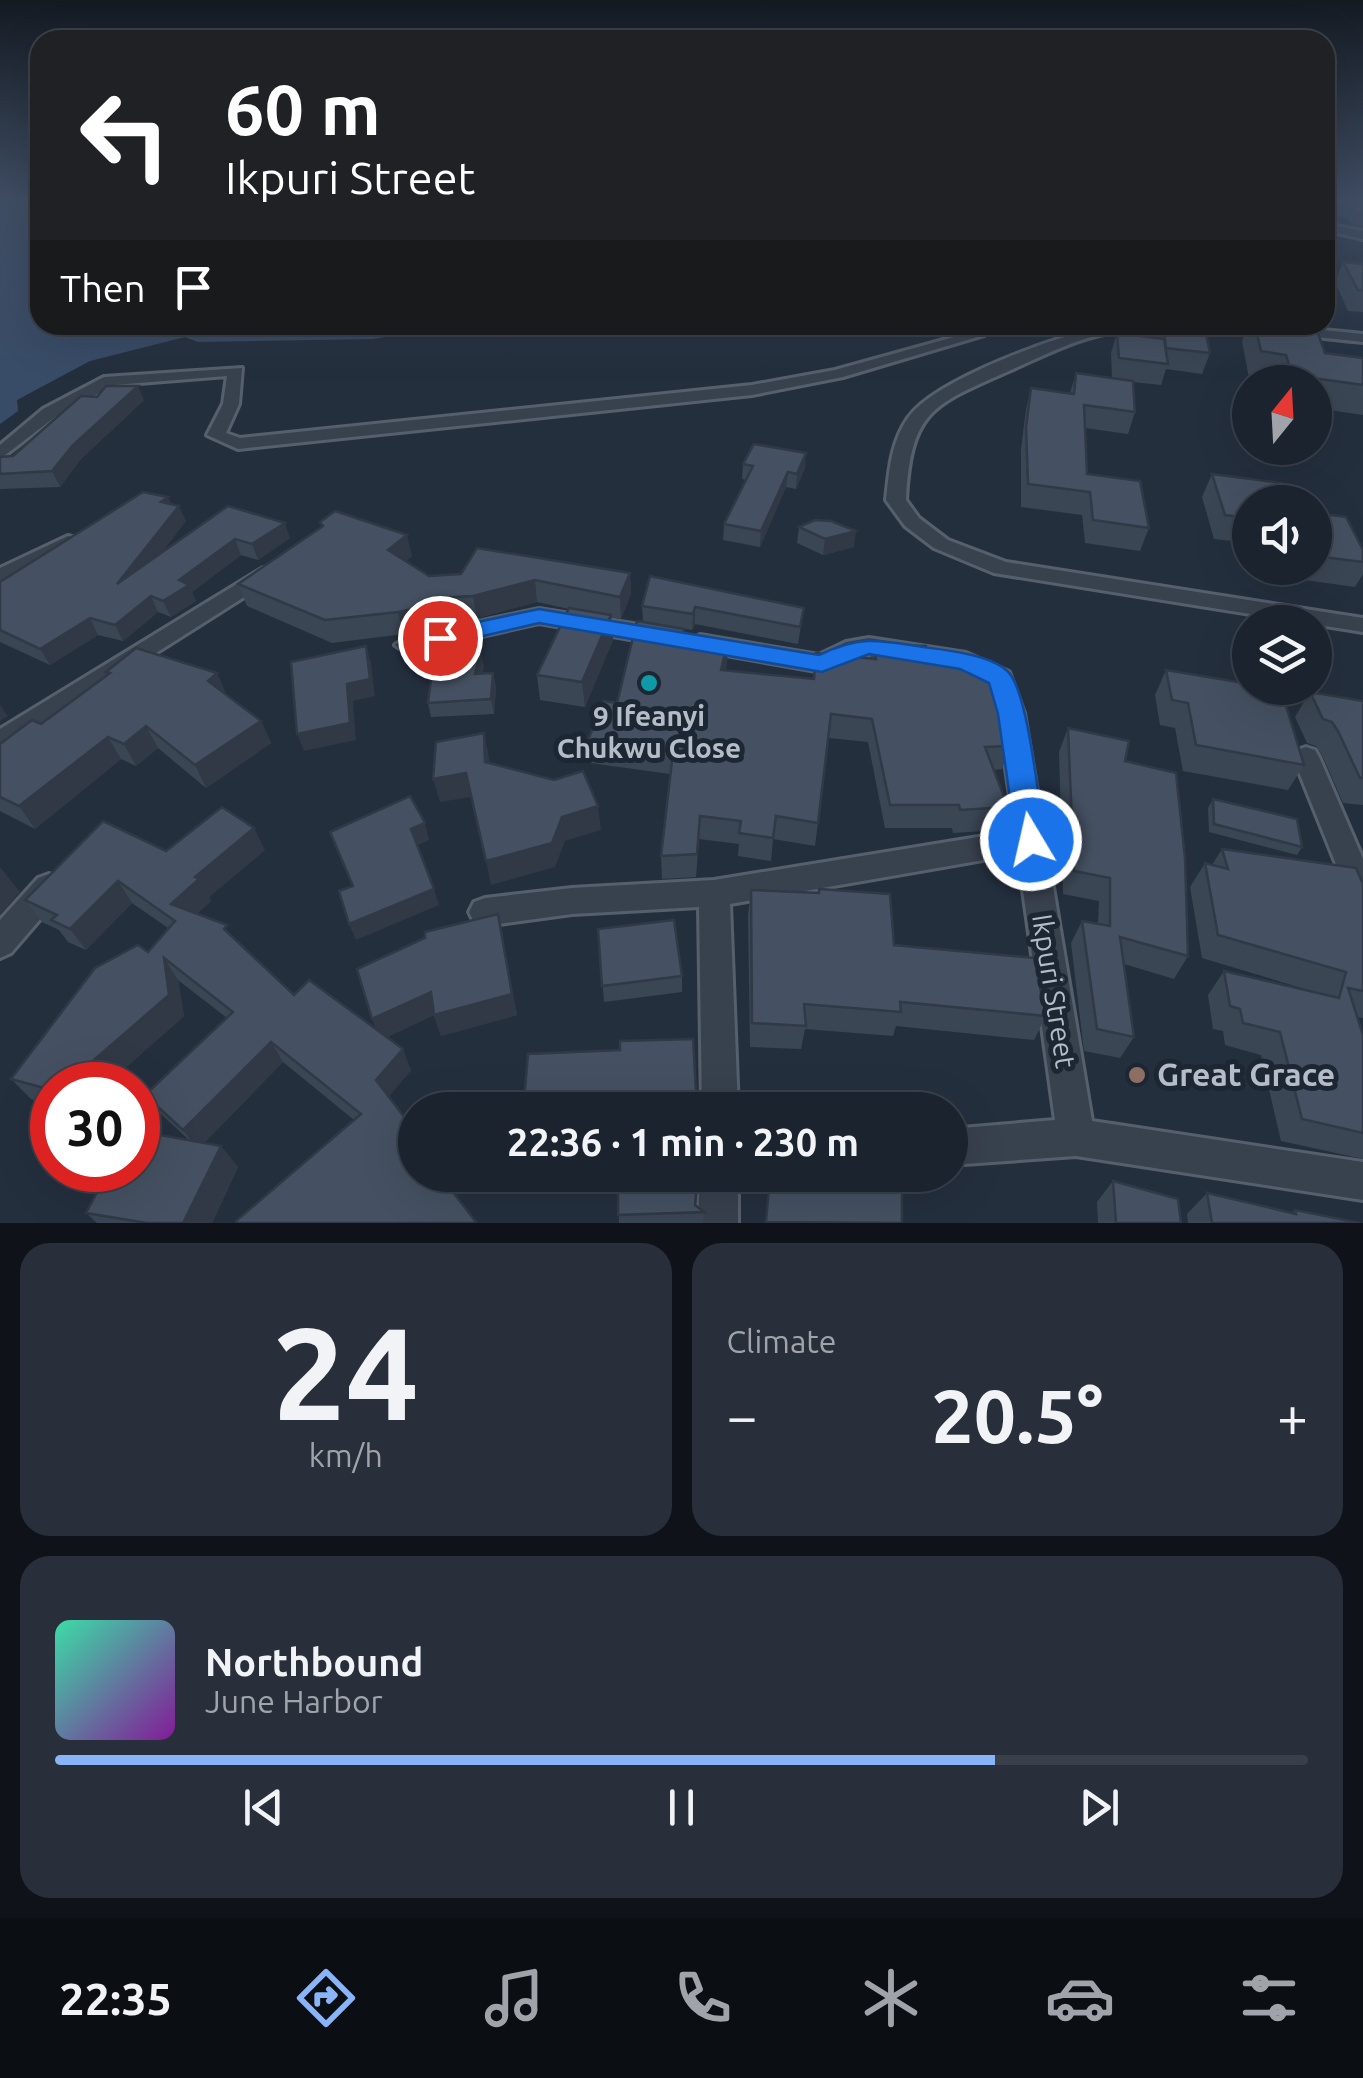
<!DOCTYPE html>
<meta charset="utf-8">
<style>
body{margin:0;font-family:Ubuntu,sans-serif;background:#282f3a;color:#f1f3f6;height:100vh;display:flex;flex-direction:column;font-size:38px;white-space:nowrap}
*{box-sizing:border-box;margin:0}
p{font-size:32px;color:#a0a4aa}
.icon{flex:none;width:55px;height:55px;fill:none;stroke:currentColor;stroke-width:2;stroke-linecap:round;stroke-linejoin:round}
.map{position:relative;height:1223px;overflow:hidden}
.details{display:flex;flex-direction:column;gap:20px;padding:20px;background:#0f1319;flex:1}
.details>*{flex:none}
.banner{position:absolute;left:30px;top:30px;width:1305px;height:305px;border-radius:30px;box-shadow:0 10px 40px #0002,0 0 0 2px #39404a;background:#202124;color:#fff;overflow:hidden}
.needle{width:65px;rotate:18deg}
.buttons{position:absolute;left:1232px;top:365px;display:grid;gap:20px}
.buttons a{display:grid;place-items:center;width:100px;height:100px;border-radius:50%;background:#1b232e;box-shadow:0 10px 40px #0002,0 0 0 2px #39404a;font-size:50px}
.speed{position:absolute;left:30px;top:1062px;display:flex;gap:20px;font-size:50px;font-weight:700;text-align:center}
.speed>*{display:grid;place-content:center;width:130px;height:130px;border-radius:50%;background:#1b232e;box-shadow:0 10px 40px #0002,0 0 0 2px #39404a;line-height:1}
.speed .limit{border:15px solid #d22;background:#fff;color:#111}
.pin{position:absolute;display:grid;place-items:center;width:85px;height:85px;color:#fff;margin:-42px;border:5px solid #fff;border-radius:50%;box-shadow:0 2px 10px #0007}
.me{position:absolute;width:110px;margin:-55px;rotate:351deg;stroke-linejoin:round;filter:drop-shadow(0 0 8px #0008)}
.turn{display:flex;align-items:center;gap:35px;height:210px;padding:0 30px;font-size:45px}
.turn .icon{width:130px;height:130px;stroke-width:2.5}
.turn b{display:block;font-size:70px;line-height:85px}
.then{display:flex;align-items:center;height:95px;padding:0 30px;background:#0003;gap:20px;font-size:38px}
.big{font-size:75px;font-weight:600;line-height:1.1}
.details .tile{flex:1;display:flex;flex-direction:column;justify-content:center;gap:15px;min-width:0;padding:0 35px;border-radius:30px;background:#282f3a}
.details .dial{align-items:center;gap:0}
.dial b{font-size:130px;line-height:1}
.song{display:flex;align-items:center;gap:30px}
.cover{width:120px;height:120px;border-radius:15px;background:linear-gradient(135deg,hsl(160 70% 55%),hsl(290 70% 35%))}
.played{height:10px;border-radius:5px;background:linear-gradient(90deg,#8ab4f8 75%,#39404a 75%)}
.keys{display:flex;justify-content:space-around;direction:ltr}
.heat{display:flex;justify-content:space-between;align-items:center;font-size:55px;direction:ltr}
.details .tiles{flex:1;display:grid;gap:20px;grid-template-columns:1fr 1fr}
.tile:last-child{grid-column:span 2}
.trip{position:absolute;left:398px;top:1092px;width:570px;height:100px;border-radius:50px;background:#1b232e;box-shadow:0 10px 40px #0002,0 0 0 2px #39404a;font-weight:600;line-height:100px;text-align:center}
.menu{display:flex;height:160px;justify-content:space-around;align-items:center;background:#0b0e12;color:#a0a4aa}
.menu .icon{width:70px;height:70px}
.menu .current{color:#8ab4f8}
.menu b{font-size:45px;color:#f1f3f6}
.map>svg:first-child{display:block}
</style>
<div class="map">
<svg width="1363" height="1223" viewBox="0 0 1363 1223">
<rect width="100%" height="100%" fill="#242f3e"/>
<polygon fill="#394c67" points="0,198 40,198 40,325 459,325 373,339 198,342 185,337 90,361 17,400 18,411 0,424"/>
<g fill="none" stroke-linecap="round" stroke-linejoin="round">
<g stroke="#565f6c" stroke-width="6">
<g id="minor">
<polygon points="1325,224 1363,231 1363,239 1325,230"/>
<polygon points="953,325 970,325 984,335 843,377 752,395 238,449 207,435 223,404 227,376 114,385 55,417 0,459 0,445 43,409 104,377 242,368 239,404 226,433 240,438 752,385 835,370 965,334"/>
<path d="M1109 325H1274L1363 334V342C1275 334 1175 314 1088 338 1061 346 1036 359 1011 370 933 405 911 409 906 500L919 518 948 540 1006 562 1363 618V632L994 573 934 548 905 526 886 500C889 472 891 442 908 418 935 379 1062 334 1109 325Z"/>
<polygon points="68,536 75,538 78,542 75,546 0,584 0,568"/>
<polygon points="263,568 271,570 274,575 271,580 0,752 0,729"/>
<polygon points="539,609 664,629 676,637 664,645 539,623 407,653 395,645 407,637"/>
<polygon points="700,635 819,655 846,642 869,638 966,653 1009,672 1024,713 1092,1121 1363,1162 1363,1200 1076,1156 950,1165 950,1129 1055,1120 1018,854 730,904 738,1110 702,1110 699,907 572,914 485,926 474,922 469,912 474,902 485,898 572,888 714,880 1015,831 998,713 989,683 961,668 869,654 822,672 692,649 688,643"/>
<polygon points="1306,747 1315,750 1319,757 1363,859 1363,907 1352,903 1348,894 1293,757 1297,750"/>
<polygon points="49,874 60,878 64,887 60,896 11,953 0,958 0,920 38,878"/>
<polygon points="700,1175 738,1175 738,1223 698,1223"/>
</g>
</g>
<use href="#minor" fill="#38414e" fill-rule="evenodd"/>
</g>
<g fill="#3b4654">
<polygon points="1325,198 1363,198 1363,226 1352,225 1346,217 1325,215"/>
<polygon points="1343,262 1363,264 1363,312 1348,311 1335,282"/>
<polygon points="1162,325 1210,353 1202,374 1166,369 1161,385 1133,382 1135,412 1128,434 1085,428 1087,474 1149,528 1140,551 1085,543 1082,515 1021,507 1021,449 1026,409 1031,388 1070,393 1076,373 1112,378 1111,353 1117,333 1158,338"/>
<polygon points="1248,325 1315,325 1325,353 1363,358 1363,415 1315,408 1315,382 1275,382 1249,378 1242,341"/>
<polygon points="144,400 80,460 60,487 0,489 0,457 13,456"/>
<polygon points="743,464 805,468 796,489 786,487 760,547 723,540 724,524 746,480 742,479"/>
<polygon points="1212,474 1250,502 1250,543 1214,539 1202,497"/>
<polygon points="168,497 171,504 186,521 161,553 228,506 290,538 258,560 241,555 192,592 196,601 171,617 158,612 123,641 98,635 50,665 0,642 0,582"/>
<polygon points="1315,513 1363,550 1363,574 1355,587 1290,578 1286,568 1315,568"/>
<polygon points="320,522 412,556 406,561 429,576 630,573 631,594 621,619 611,617 613,640 585,707 540,700 537,675 569,609 537,602 477,618 444,620 441,626 404,634 332,643 247,606 238,584 322,527"/>
<polygon points="799,527 854,547 823,555 797,543"/>
<polygon points="642,606 804,608 798,644 695,624 692,630 643,622"/>
<polygon points="684,635 728,641 725,671 813,679 816,653 870,659 873,645 929,657 1010,746 1002,769 994,770 1008,807 1000,830 953,833 952,828 885,828 868,742 829,738 815,846 773,839 771,861 738,856 739,844 699,839 696,877 662,879 661,856 670,774 590,763 588,740 617,703"/>
<polygon points="484,666 482,674 493,673 496,688 494,714 431,717 428,703"/>
<polygon points="1166,670 1304,765 1288,790 1183,771 1175,728 1160,725 1155,695"/>
<polygon points="106,672 217,673 226,695 261,721 271,743 206,788 158,748 136,766 121,759 35,829 0,811 0,744 41,724 108,675"/>
<polygon points="1310,692 1363,701 1363,805 1343,803 1322,755 1316,746 1307,743 1295,717"/>
<polygon points="1068,728 1125,761 1188,956 1174,979 1124,964 1134,1037 1120,1058 1084,1051 1071,943 1082,921 1098,924 1099,901 1063,894 1059,752"/>
<polygon points="1213,799 1302,847 1297,855 1209,832 1208,808"/>
<polygon points="1222,849 1363,884 1363,1018 1357,1017 1363,1035 1363,1159 1281,1141 1261,1055 1225,1045 1223,1031 1213,1029 1208,995 1224,971 1318,993 1202,958 1190,887 1205,863 1212,865"/>
<polygon points="265,850 209,897 211,901 197,914 234,939 294,995 377,1030 498,914 517,1015 441,1036 434,1015 387,1037 411,1070 389,1096 415,1175 440,1175 477,1223 237,1223 354,1120 283,1062 204,1143 238,1167 212,1223 97,1223 86,1213 189,1140 162,1115 145,1095 227,1018 178,980 184,1016 106,1085 52,1085 52,1105 31,1099 11,1079 148,952 168,928 132,903 86,950 68,942 59,930 42,922 25,900 166,851"/>
<polygon points="751,890 894,945 1046,1016 1034,1040 896,1026 893,1036 805,1029 801,1049 750,1047 748,915"/>
<polygon points="598,929 682,976 682,992 604,1002"/>
<polygon points="524,1101 697,1110 526,1110"/>
<polygon points="564,1175 699,1175 696,1206 704,1212 703,1223 619,1223 618,1187 567,1186"/>
<polygon points="1113,1181 1181,1223 1098,1223 1097,1202"/>
<polygon points="1207,1193 1291,1213 1295,1210 1360,1223 1188,1223 1187,1214"/>
</g>
<g fill="#303945">
<polygon points="138,386 144,400 80,460 60,487 52,471 73,445"/>
<polygon points="806,453 805,468 796,489 797,474"/>
<polygon points="788,472 786,487 760,547 761,531"/>
<polygon points="168,497 174,512 179,506 186,521 125,600 117,584 161,502"/>
<polygon points="285,523 290,538 258,560 252,544"/>
<polygon points="856,531 854,547 823,555 825,539"/>
<polygon points="407,535 412,556 394,571 388,550"/>
<polygon points="235,539 241,555 192,592 196,601 171,617 163,601 179,580"/>
<polygon points="630,573 631,594 621,619 620,597"/>
<polygon points="535,580 537,602 477,618 473,596"/>
<polygon points="151,596 158,612 123,641 115,625"/>
<polygon points="439,598 444,620 441,626 404,634 398,612"/>
<polygon points="695,607 695,624 692,630 693,614"/>
<polygon points="611,615 613,640 585,707 582,682"/>
<polygon points="90,618 98,635 50,665 40,649"/>
<polygon points="728,641 727,664 720,693 721,670"/>
<polygon points="366,646 371,663 375,696 353,701 356,740 304,751 297,734 347,684"/>
<polygon points="481,651 484,666 478,689 475,674"/>
<polygon points="217,673 227,696 208,681"/>
<polygon points="493,673 496,688 494,714 491,699"/>
<polygon points="0,705 8,716 0,721"/>
<polygon points="261,721 271,743 206,788 195,765"/>
<polygon points="146,726 158,748 136,766 124,744"/>
<polygon points="484,733 489,757 490,786 485,762"/>
<polygon points="108,737 121,759 35,829 19,806"/>
<polygon points="466,773 471,797 440,802 433,779"/>
<polygon points="598,806 601,830 565,841 555,867 491,885 486,861 562,817"/>
<polygon points="425,823 429,840 416,846 411,829"/>
<polygon points="254,828 265,850 209,897 211,901 184,926 171,904 195,877"/>
<polygon points="0,867 20,892 0,915"/>
<polygon points="118,881 132,903 86,950 70,929"/>
<polygon points="434,889 439,905 356,940 349,924"/>
<polygon points="498,914 517,1015 441,1036 434,1015 381,1040 372,1019"/>
<polygon points="164,958 178,980 184,1016 106,1085 65,1085"/>
<polygon points="271,1042 283,1062 198,1149 183,1130"/>
<polygon points="403,1049 411,1070 386,1100 376,1080"/>
<polygon points="221,1146 238,1167 212,1223 183,1223"/>
</g>
<g fill="#455162" stroke="#303945" stroke-width="2.5">
<polygon points="1325,198 1363,198 1363,214 1357,214 1350,206 1325,204"/>
<polygon points="1343,262 1363,264 1363,290 1358,290"/>
<polygon points="1163,325 1205,329 1210,353 1166,348"/>
<polygon points="1255,325 1315,325 1325,353 1363,358 1363,385 1292,375 1286,355 1261,351"/>
<polygon points="1117,333 1164,339 1168,364 1119,358"/>
<polygon points="1076,373 1133,381 1135,412 1084,405 1087,474 1140,481 1149,528 1093,520 1090,492 1028,484 1026,427 1031,388 1074,394"/>
<polygon points="106,386 138,386 73,445 52,471 0,474 0,457 13,456 81,396 97,397"/>
<polygon points="754,444 806,453 797,474 788,472 761,531 724,524 753,466 743,464"/>
<polygon points="1212,474 1281,483 1290,502 1250,502 1250,518 1225,515"/>
<polygon points="143,492 168,497 161,502 179,506 117,584 228,506 285,523 252,544 235,539 179,580 189,585 163,601 151,596 115,625 90,618 40,649 0,630 0,582"/>
<polygon points="335,511 407,535 388,550 429,576 461,574 477,548 630,573 620,597 535,580 473,596 439,598 436,604 398,612 325,620 238,584 323,526 320,522"/>
<polygon points="1315,513 1346,517 1363,550 1363,562 1315,556"/>
<polygon points="815,520 831,521 856,531 825,539 799,527"/>
<polygon points="650,576 804,608 800,627 695,607 693,614 642,606"/>
<polygon points="569,608 611,615 582,682 537,675"/>
<polygon points="637,621 684,629 682,635 728,641 721,670 814,679 816,653 876,659 873,645 926,646 929,657 981,657 993,663 1010,746 985,747 1008,807 960,810 959,805 890,805 872,719 831,714 818,823 776,816 773,838 739,833 741,821 700,816 697,854 661,856 673,752 588,740 604,701 617,703"/>
<polygon points="457,645 481,651 475,674 493,673 491,699 428,703 431,679"/>
<polygon points="366,646 370,679 347,684 350,723 297,734 291,662"/>
<polygon points="136,648 217,673 208,681 261,721 195,765 146,726 124,744 108,737 19,806 0,797 0,744 32,720 41,724 110,673 106,672"/>
<polygon points="1166,670 1250,684 1250,688 1281,689 1304,765 1196,745 1188,703 1172,700"/>
<polygon points="1310,692 1363,701 1363,778 1360,778 1338,731 1332,722 1323,719"/>
<polygon points="1068,728 1129,741 1125,761 1176,773 1185,858 1188,956 1120,937 1134,1037 1097,1029 1082,921 1110,926 1110,878 1074,871"/>
<polygon points="484,733 485,762 554,780 583,771 598,806 562,817 552,843 486,861 466,773 433,779 436,742"/>
<polygon points="410,796 425,823 411,829 434,889 349,924 339,891 353,886 330,832"/>
<polygon points="1213,799 1297,819 1302,847 1214,824"/>
<polygon points="222,807 254,828 195,877 199,879 171,904 227,925 224,929 294,995 309,980 403,1049 376,1080 415,1131 415,1175 440,1175 476,1222 475,1223 237,1223 236,1221 361,1114 271,1042 183,1130 145,1095 233,1012 164,958 169,995 65,1085 52,1085 52,1090 11,1079 95,968 138,945 148,952 175,921 118,881 70,929 51,920 57,915 25,900 103,821 166,851"/>
<polygon points="1222,849 1356,868 1363,884 1363,991 1348,988 1363,1035 1363,1133 1302,1119 1280,1032 1243,1023 1240,1009 1230,1006 1224,971 1339,998 1346,972 1218,935 1205,863 1228,869"/>
<polygon points="819,889 890,894 894,945 1034,958 1046,1016 900,1002 901,1012 804,1004 806,1026 752,1023 751,890 819,893"/>
<polygon points="498,914 512,994 434,1015 431,992 372,1019 357,969 425,938 425,932"/>
<polygon points="674,920 682,976 602,986 598,929"/>
<polygon points="693,1039 697,1110 544,1110 544,1106 524,1101 528,1054 620,1050 620,1041"/>
<polygon points="138,1131 221,1146 183,1223 147,1223 86,1213 109,1170 138,1170"/>
<polygon points="618,1175 698,1175 695,1205 704,1212 618,1215"/>
<polygon points="770,1175 883,1175 902,1179 902,1223 766,1222"/>
<polygon points="1113,1181 1178,1199 1181,1223 1116,1223"/>
<polygon points="1207,1193 1296,1214 1295,1210 1360,1223 1212,1223"/>
</g>
<linearGradient id="sky" x2="0" y2="1"><stop stop-color="#141a22"/><stop offset="0.54" stop-color="#3f4d63"/><stop offset="1" stop-color="#3f4d63" stop-opacity="0"/></linearGradient>
<rect width="1363" height="369" fill="url(#sky)"/>
<path fill="#1a73e8" stroke="#114b97" stroke-width="2.5" d="M539 609 819 655C861 635 879 640 923 647 946 650 995 655 1010 674 1029 699 1039 805 1045 840L1041 849 1031 852 1020 849 1016 840 998 714 989 683 960 669 869 654 822 672 539 623 440 646 428 638 440 630Z"/>
<circle fill="#0f9aa8" stroke="#1d2633" stroke-width="4" cx="649" cy="683" r="10"/>
<circle fill="#8d6e63" stroke="#1d2633" stroke-width="4" cx="1137" cy="1075" r="10"/>
<g text-anchor="middle" stroke-width="10" stroke-linejoin="round" paint-order="stroke">
<g font-size="28" font-weight="bold" fill="#b4bcc9" stroke="#1d2633">
<text x="649" y="726">9 Ifeanyi<tspan x="649" dy="32">Chukwu Close</tspan></text>
</g>
<g font-size="28" fill="#b4bcc9" stroke="#1d2633">
<text transform="translate(1054 991) rotate(81)" y="10">Ikpuri Street</text>
</g>
<g font-size="32" font-weight="bold" fill="#b4bcc9" stroke="#1d2633" text-anchor="start">
<text x="1157" y="1086">Great Grace</text>
</g>
</g>
</svg>
<div class="buttons">
<a><svg class="needle" viewBox="-14 -14 28 28"><path d="M0-13l5 13h-10z" fill="#e53935"/><path d="M0 13l5-13h-10z" fill="#a0a4aa"/></svg></a>
<a><svg class="icon" aria-label="sound" viewBox="0 0 24 24"><path d="M4 9h4l5-4v14l-5-4H4zM17 9q2 3 0 6"/></svg></a>
<a><svg class="icon" aria-label="layers" viewBox="0 0 24 24"><path d="M12 4l9 5-9 5-9-5zM3 14l9 5 9-5"/></svg></a>
</div>
<div class="speed"><div class="limit">30</div></div>
<div class="pin" style="left:440px;top:638px;background:#d93025"><svg class="icon" aria-label="arrive" viewBox="0 0 24 24"><path d="M6 21V4h12l-3 4 3 4H6"/></svg></div>
<svg class="me" style="left:1031px;top:840px" viewBox="-20 -20 40 40"><circle r="17" fill="#1a73e8" stroke="#fff" stroke-width="3"/><path d="M0-11L8 9 0 5-8 9z" fill="#fff"/></svg>
<div class="trip">22:36 · 1 min · 230 m</div>
<div class="banner">
<div class="turn"><svg class="icon" aria-label="left" viewBox="0 0 24 24"><path d="M17 20v-9H6M10 6l-5 5 5 5"/></svg><div><b>60 m</b>Ikpuri Street</div></div>
<div class="then">Then<svg class="icon" aria-label="arrive" viewBox="0 0 24 24"><path d="M6 21V4h12l-3 4 3 4H6"/></svg></div>
</div>
</div>
<section class="details">
<div class="tiles">
<div class="tile dial"><b>24</b><p>km/h</p></div>
<div class="tile"><p>Climate</p>
<div class="heat"><a>−</a><b class="big">20.5°</b><a>+</a></div>
</div>
<div class="tile">
<div class="song"><i class="cover"></i><div><b>Northbound</b><p>June Harbor</p></div></div>
<div class="played"></div>
<div class="keys"><svg class="icon" aria-label="previous" viewBox="0 0 24 24"><path d="M18 5L8 12l10 7zM5 5v14"/></svg><svg class="icon" aria-label="pause" viewBox="0 0 24 24"><path d="M8 5v14M16 5v14"/></svg><svg class="icon" aria-label="next" viewBox="0 0 24 24"><path d="M6 5l10 7-10 7zM19 5v14"/></svg></div>
</div>
</div>
</section>
<nav class="menu">
<b>22:35</b>
<svg class="icon current" aria-label="directions" viewBox="0 0 24 24"><path d="M12 3l9 9-9 9-9-9zM9 14v-3h6M13 9l2 2-2 2"/></svg>
<svg class="icon" aria-label="music" viewBox="0 0 24 24"><path d="M9 18V5l10-2v13"/><circle cx="6" cy="18" r="3"/><circle cx="16" cy="16" r="3"/></svg>
<svg class="icon" aria-label="phone" viewBox="0 0 24 24"><path d="M5 4h4l2 5-3 2q2 4 5 5l2-3 5 2v4C11 20 4 13 5 4z"/></svg>
<svg class="icon" aria-label="climate" viewBox="0 0 24 24"><path d="M12 3v18M4 7l16 10M4 17L20 7"/></svg>
<svg class="icon" aria-label="car" viewBox="0 0 24 24"><path d="M5 17H2v-5l4-1 3-4h7l3 4 3 1v5h-3M9 17h6M6 11h13"/><circle cx="7" cy="17" r="2"/><circle cx="17" cy="17" r="2"/></svg>
<svg class="icon" aria-label="filters" viewBox="0 0 24 24"><path d="M4 7h16M4 17h16"/><circle cx="9" cy="7" r="2"/><circle cx="15" cy="17" r="2"/></svg>
</nav>
